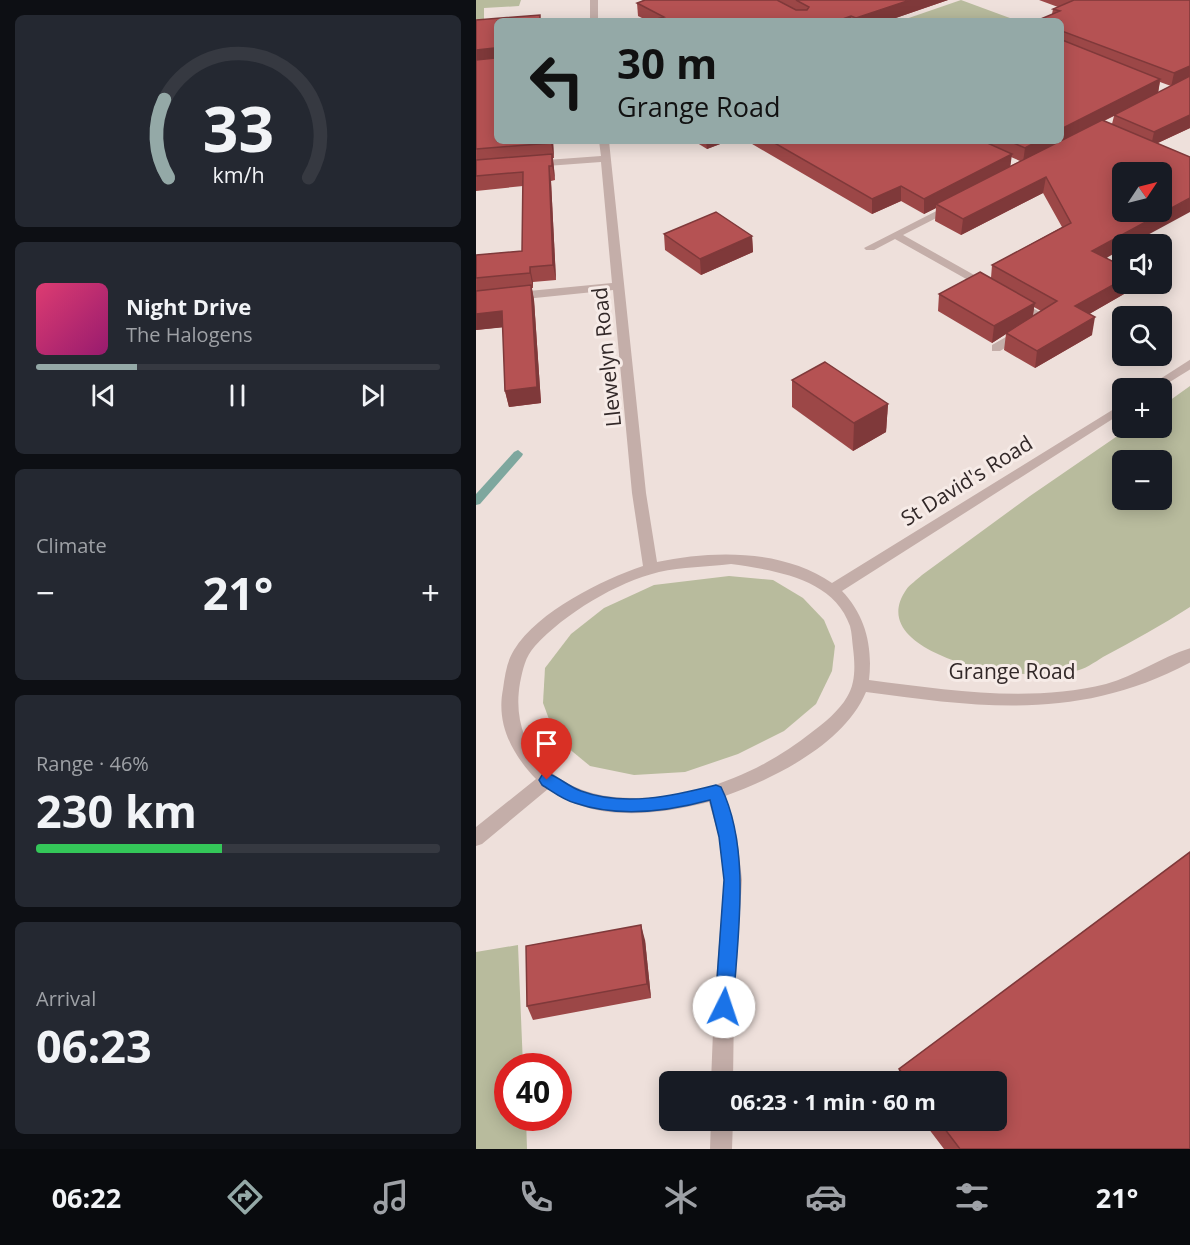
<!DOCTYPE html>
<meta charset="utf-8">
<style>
body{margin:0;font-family:"Open Sans",sans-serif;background:#242831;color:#f1f3f6;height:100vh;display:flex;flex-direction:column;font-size:22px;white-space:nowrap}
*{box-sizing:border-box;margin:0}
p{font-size:20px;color:#9ea1a6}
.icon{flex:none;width:33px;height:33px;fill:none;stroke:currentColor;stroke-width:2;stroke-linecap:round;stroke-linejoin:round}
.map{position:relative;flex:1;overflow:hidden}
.sheet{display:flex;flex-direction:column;gap:15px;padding:15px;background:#0d0f14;width:476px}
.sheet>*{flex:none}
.hud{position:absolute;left:18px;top:18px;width:570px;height:126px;border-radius:9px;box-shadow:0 3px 15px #0003;background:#94a9a7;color:#111;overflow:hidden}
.needle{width:39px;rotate:55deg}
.buttons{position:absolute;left:636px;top:162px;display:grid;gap:12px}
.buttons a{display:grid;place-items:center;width:60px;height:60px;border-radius:9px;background:#171b24;box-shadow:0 3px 15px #0003;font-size:30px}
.speed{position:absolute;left:18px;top:1053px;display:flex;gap:12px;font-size:30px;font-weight:700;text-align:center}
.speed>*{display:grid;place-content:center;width:78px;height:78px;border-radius:50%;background:#171b24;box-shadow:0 3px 15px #0003;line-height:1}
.speed .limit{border:9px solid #d22;background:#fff;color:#111}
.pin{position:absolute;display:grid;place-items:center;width:51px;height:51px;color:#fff;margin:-62px -26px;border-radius:50% 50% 50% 0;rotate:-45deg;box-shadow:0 0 6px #0007}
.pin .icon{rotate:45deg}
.me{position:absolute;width:66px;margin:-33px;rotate:4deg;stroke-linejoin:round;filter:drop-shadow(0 0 4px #0008)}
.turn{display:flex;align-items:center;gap:21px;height:126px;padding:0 24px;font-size:27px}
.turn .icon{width:78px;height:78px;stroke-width:2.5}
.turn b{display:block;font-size:42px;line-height:51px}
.big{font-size:45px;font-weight:700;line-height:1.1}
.sheet .card{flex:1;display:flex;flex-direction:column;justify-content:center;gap:9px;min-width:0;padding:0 21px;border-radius:9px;background:#242831}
.sheet .dial{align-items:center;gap:0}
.dial svg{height:156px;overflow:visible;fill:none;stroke:#363941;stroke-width:7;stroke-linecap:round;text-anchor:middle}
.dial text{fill:#f1f3f6;stroke:none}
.song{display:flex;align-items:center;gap:18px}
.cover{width:72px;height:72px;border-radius:9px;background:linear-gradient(135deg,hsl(340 70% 55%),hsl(320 70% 35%))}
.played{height:6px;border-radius:3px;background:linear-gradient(90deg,#94a9a7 25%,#363941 25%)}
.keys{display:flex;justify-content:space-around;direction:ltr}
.heat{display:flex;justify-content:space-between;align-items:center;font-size:33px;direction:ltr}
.charge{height:9px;border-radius:4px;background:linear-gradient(90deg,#34c759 46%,#363941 0)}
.trip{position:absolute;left:183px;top:1071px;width:348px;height:60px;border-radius:9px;background:#171b24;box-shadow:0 3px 15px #0003;font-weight:700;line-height:60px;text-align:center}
.tabs{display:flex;height:96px;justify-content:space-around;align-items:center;background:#090b0e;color:#9ea1a6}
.tabs .icon{width:42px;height:42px}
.tabs .active{color:#94a9a7}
.tabs b{font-size:27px;color:#f1f3f6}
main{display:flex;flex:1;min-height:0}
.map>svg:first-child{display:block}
</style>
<main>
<section class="sheet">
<div class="card dial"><svg viewBox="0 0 100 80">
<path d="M14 69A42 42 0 1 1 86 69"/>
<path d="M14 69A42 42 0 0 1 12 29" stroke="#94a9a7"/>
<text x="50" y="56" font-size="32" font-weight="700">33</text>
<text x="50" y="72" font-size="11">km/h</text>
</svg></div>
<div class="card">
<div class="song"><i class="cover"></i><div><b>Night Drive</b><p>The Halogens</p></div></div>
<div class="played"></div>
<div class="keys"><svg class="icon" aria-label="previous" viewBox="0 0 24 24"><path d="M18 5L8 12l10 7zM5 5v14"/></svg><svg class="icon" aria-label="pause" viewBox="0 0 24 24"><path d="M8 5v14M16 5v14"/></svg><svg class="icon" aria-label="next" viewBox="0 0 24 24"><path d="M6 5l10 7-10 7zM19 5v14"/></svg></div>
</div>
<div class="card"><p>Climate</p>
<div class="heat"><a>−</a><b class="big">21°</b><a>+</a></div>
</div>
<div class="card"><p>Range · 46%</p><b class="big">230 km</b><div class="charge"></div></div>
<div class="card"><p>Arrival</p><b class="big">06:23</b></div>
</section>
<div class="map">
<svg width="715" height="1149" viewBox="0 0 715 1149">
<rect width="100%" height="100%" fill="#eee0db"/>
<g fill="#b8bb9d" fill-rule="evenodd">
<polygon points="0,0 45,0 43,6 8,8 8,20 0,21"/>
<polygon points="485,0 542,21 424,21"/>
<path d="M714 386V607C686 625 657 641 627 657 619 662 608 670 599 671 572 675 544 675 517 671 484 665 396 640 430 590 434 584 441 580 446 575L554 496 653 428H686V406ZM646 460H686V500H646Z"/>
<polygon points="253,576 297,580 327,598 348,620 359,646 356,671 340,704 308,731 262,754 209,772 158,775 114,766 80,738 67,703 69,668 95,634 128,608 178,585"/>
<polygon points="42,945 47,1066 32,1066 32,1118 50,1118 51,1149 0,1149 0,952"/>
</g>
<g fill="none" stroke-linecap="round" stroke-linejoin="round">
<polygon fill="#7ea79e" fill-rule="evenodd" points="42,450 47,454 46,456 4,504 0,505 0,494 38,452"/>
<g fill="#c4aea9" fill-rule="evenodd">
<rect x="114" y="0" width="8" height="21"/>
<path d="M123 141H133L170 493 181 562C237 550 307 549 356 583L646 404V413L366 591C389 615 397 646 393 680 471 690 553 703 630 684 660 676 685 657 715 648V662C605 721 508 708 390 692 368 744 299 778 249 796L261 837 266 880 258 1007 257 1082H235L238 1007 248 880 243 837 233 802C181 815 119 823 72 789L6 844 0 846V827L60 779C36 754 20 724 27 689 29 675 31 661 38 650 62 611 126 580 167 566L156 493 137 290 0 304V296L136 283 125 162 57 167 52 164 57 161 125 156ZM255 564C297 570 358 578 374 626 376 633 376 641 377 648 379 664 380 683 371 697 363 711 348 723 336 732 281 776 209 804 138 797 77 791 33 746 44 683 47 669 49 657 59 646 88 614 141 582 183 572 206 567 231 567 255 564Z"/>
<polygon points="478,202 483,205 482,207 427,235 516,285 516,289 508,289 419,239 398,250 390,250 388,248"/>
<polygon points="541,299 576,319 524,351 516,351 516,345 561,319 537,305 537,301"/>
<polygon points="715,359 715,369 684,388 670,388"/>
<polygon points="235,1120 257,1120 256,1149 234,1149"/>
</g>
</g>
<g fill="#9c4747" fill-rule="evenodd">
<polygon points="169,0 472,0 411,21 172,21 162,16 161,3"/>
<path d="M563 0H714V128L682 143 631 258 655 290 613 314 616 335 559 368 528 350 530 334 516 343 462 311 463 294 515 278 516 265 586 227 567 193 485 235 459 221 460 208 448 214 425 201 396 214 271 141H585L576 14 577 9 582 7ZM684 82 695 86 682 93ZM638 116 636 124 628 121ZM535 157 544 161 534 166ZM558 307 565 311 557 316Z"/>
<polygon points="0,20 21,21 77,141 78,158 77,158 79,180 75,181 80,280 57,282 57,288 56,288 58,300 65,403 33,407 29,391 27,327 0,330 0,255 46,251 47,186 0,191"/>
<polygon points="218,141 252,141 231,149"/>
<polygon points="188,234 276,236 277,252 225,275 189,250"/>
<polygon points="316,380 412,404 410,432 377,451 316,407"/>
<polygon points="714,852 714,1149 468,1149 446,1120 520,1120 520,1082 422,1082 423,1069"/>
<polygon points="169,940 175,998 57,1020 51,1006"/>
</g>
<g fill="#7f393a">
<polygon points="434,0 472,0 411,21 380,21 380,18"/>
<polygon points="375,16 375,21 361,21"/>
<polygon points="18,48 21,61 0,63 0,50"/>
<polygon points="714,66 714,79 695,87 698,73"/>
<polygon points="684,79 682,93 547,162 549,148 562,141 585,141 585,129"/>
<polygon points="714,115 714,128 675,146 678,132"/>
<polygon points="75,141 77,141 78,158 75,143"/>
<polygon points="230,141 252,141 231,149"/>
<polygon points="76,154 78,168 79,180 76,166"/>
<polygon points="536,154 534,169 460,204 460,208 448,214 448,199"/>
<polygon points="73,166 75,181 80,280 77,265"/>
<polygon points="570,177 567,193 485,235 487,219"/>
<polygon points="425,186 425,201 396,214 396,199"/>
<polygon points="714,198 714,212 655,244 646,244 646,249 613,268 616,251"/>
<polygon points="276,236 277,252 225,275 224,259"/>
<polygon points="54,267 57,282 57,288 54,273"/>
<polygon points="646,280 646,284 657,284 655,290 596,324 599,306"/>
<polygon points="55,285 58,300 65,403 33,407 29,391"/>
<polygon points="559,303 556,319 530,333 530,334 516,343 518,326"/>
<polygon points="26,311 30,327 0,330 0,314"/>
<polygon points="619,317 616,335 559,368 561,351"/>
<polygon points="412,404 410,432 377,451 378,423"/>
<polygon points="165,925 169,940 175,998 171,984"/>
</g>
<g fill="#b55253" stroke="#7f393a" stroke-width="1.5" fill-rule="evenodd">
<polygon points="169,0 301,0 320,10 331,10 333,7 320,0 434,0 380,18 375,16 361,21 174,21 188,17 161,3"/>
<polygon points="598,0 714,0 714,66 698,73 586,31 586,40 684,79 585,129 585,21 560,21 584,11 577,9"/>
<polygon points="64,15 64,21 21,21 21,141 75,141 75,143 0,149 0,60 19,58 21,56 18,48 0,50 0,20"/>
<polygon points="714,76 714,115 678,132 638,115"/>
<path d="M626 120 714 157V198L616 251 646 266V280L599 306 619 317 561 351 530 333 581 301 516 265 595 223 570 177 487 219 460 204ZM646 172H686V212H646Z"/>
<polygon points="295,141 507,141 536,154 448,199 425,186 396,199"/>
<polygon points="533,141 562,141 549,148"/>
<polygon points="76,154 76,166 73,166 77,265 54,267 54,273 0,278 0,255 46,251 47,172 0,176 0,160"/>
<polygon points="240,212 276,236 224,259 188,234"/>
<polygon points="504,272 559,303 518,326 463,294"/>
<polygon points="55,285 61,387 29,391 26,311 0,314 0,291"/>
<polygon points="349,362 412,404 378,423 316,380"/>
<polygon points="714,852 714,1149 484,1149 462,1120 520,1120 520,1082 433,1082 423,1069"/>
<polygon points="165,925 171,984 51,1006 50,946"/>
</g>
<path fill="#1a73e8" stroke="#114b97" stroke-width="1.5" d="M71 773C83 777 93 787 105 791 148 807 197 796 240 785L245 787C276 850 261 940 257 1007L255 1014 248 1016 242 1014 239 1007 248 880 243 837 234 800C190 812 143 818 99 803 87 800 76 791 66 785L63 780 66 775Z"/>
<g text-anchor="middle" stroke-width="6" stroke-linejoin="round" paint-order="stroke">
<g font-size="21" fill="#322828" stroke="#f6ebe7">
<text transform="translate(131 357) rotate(-96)" y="7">Llewelyn Road</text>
<text transform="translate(491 481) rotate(-32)" y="7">St David's Road</text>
<text x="536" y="679">Grange Road</text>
</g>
</g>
</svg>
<div class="buttons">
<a><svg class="needle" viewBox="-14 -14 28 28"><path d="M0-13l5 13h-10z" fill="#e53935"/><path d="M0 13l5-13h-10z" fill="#9ea1a6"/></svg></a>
<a><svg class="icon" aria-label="sound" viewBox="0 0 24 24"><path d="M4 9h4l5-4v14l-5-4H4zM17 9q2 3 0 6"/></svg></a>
<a><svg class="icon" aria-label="search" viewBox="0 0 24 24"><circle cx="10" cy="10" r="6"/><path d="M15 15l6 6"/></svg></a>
<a>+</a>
<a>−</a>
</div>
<div class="speed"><div class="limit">40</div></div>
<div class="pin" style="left:71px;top:780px;background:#d93025"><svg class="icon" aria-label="arrive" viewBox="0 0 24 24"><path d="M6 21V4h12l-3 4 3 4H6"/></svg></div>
<svg class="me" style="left:248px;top:1007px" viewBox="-20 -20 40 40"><circle r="19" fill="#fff"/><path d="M0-13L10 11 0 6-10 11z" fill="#1a73e8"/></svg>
<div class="trip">06:23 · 1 min · 60 m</div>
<div class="hud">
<div class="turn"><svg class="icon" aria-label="left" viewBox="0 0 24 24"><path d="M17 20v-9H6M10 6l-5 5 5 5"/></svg><div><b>30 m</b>Grange Road</div></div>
</div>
</div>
</main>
<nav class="tabs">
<b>06:22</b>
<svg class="icon active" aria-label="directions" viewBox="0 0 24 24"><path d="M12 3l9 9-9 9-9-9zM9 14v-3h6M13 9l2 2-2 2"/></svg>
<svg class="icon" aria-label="music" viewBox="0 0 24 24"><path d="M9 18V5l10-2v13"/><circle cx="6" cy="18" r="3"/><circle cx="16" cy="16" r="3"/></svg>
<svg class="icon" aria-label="phone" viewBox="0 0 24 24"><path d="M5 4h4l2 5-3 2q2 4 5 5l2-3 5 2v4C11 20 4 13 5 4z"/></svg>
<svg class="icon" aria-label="climate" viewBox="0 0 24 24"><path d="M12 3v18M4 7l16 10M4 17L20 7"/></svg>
<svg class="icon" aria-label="car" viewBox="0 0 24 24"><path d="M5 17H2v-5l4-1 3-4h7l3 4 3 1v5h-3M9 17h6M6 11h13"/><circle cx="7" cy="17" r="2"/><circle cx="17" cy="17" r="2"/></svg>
<svg class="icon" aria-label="filters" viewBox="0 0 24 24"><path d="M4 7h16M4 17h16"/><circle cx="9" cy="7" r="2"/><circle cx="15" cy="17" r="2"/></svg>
<b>21°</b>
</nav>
